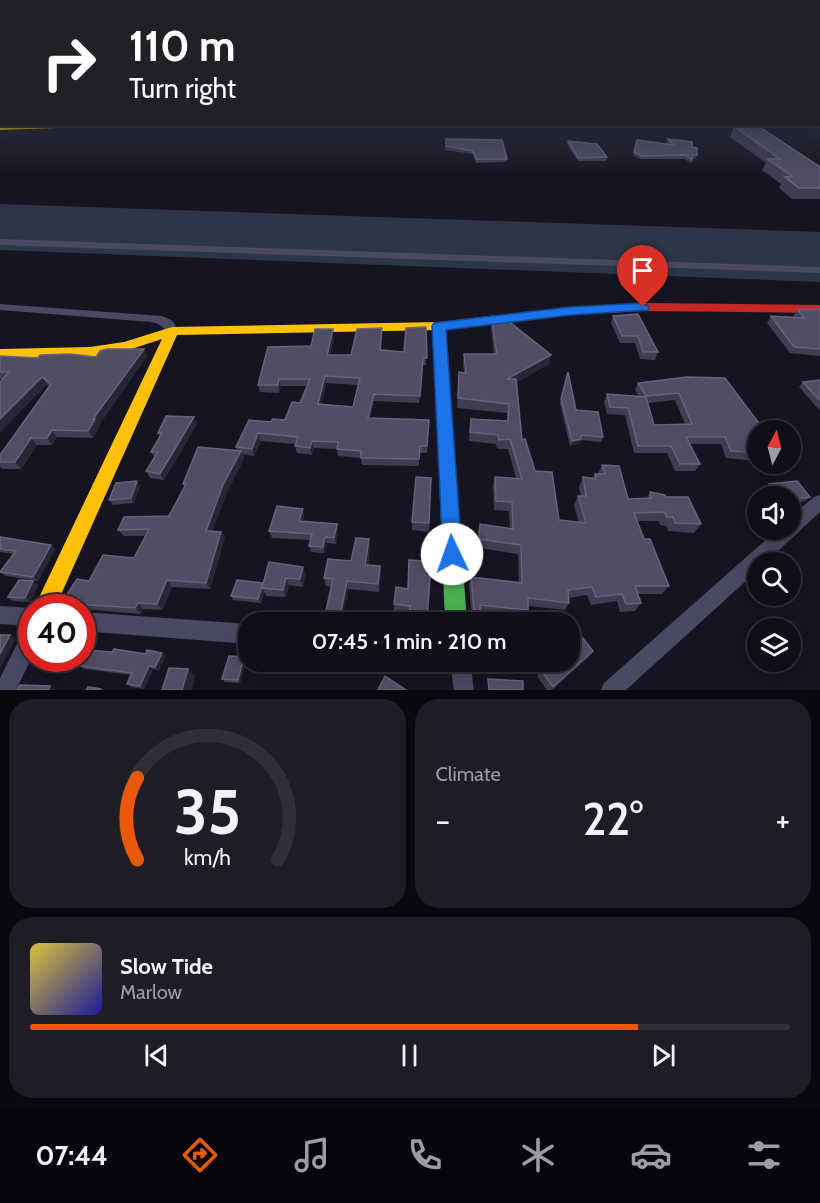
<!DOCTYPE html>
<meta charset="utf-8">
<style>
body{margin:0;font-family:Cabin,sans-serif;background:#1e1d26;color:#f1f3f6;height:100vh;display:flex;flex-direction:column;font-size:22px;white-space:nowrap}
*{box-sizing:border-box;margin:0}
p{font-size:20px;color:#9c9ca2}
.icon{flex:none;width:33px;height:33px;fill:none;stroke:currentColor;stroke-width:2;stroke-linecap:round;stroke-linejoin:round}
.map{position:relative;height:690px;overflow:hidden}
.details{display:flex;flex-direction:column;gap:9px;padding:9px;background:#09080e;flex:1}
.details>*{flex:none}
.hud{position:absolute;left:0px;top:0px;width:820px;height:126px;box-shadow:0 3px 15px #0003,0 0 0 2px #302f38;background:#202124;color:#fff;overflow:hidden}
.needle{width:39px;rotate:7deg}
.fabs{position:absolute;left:747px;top:420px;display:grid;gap:12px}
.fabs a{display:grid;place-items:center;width:54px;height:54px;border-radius:50%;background:#100f19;box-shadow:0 3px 15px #0003,0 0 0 2px #302f38;font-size:30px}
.speed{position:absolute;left:18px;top:594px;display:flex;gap:12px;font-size:30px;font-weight:700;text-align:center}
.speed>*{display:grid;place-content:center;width:78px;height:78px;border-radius:50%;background:#100f19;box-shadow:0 3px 15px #0003,0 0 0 2px #302f38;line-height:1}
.speed .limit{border:9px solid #d22;background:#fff;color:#111}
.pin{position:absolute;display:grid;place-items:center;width:51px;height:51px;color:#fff;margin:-62px -26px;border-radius:50% 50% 50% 0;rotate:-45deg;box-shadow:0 0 6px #0007}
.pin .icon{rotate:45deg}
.me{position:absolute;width:66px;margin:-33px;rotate:357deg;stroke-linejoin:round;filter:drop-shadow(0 0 4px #0008)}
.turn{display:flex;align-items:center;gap:21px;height:126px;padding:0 30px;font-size:27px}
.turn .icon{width:78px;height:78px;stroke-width:2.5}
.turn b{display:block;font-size:42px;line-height:51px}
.big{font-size:45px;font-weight:600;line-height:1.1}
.details .tile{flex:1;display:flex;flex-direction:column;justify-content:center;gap:9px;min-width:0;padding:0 21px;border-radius:24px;background:#1e1d26}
.details .dial{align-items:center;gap:0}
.dial svg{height:156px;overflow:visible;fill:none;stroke:#302f38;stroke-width:7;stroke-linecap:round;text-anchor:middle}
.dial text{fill:#f1f3f6;stroke:none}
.song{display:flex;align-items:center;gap:18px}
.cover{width:72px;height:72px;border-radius:9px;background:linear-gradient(135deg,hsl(50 70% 55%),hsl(240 70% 35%))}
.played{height:6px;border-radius:3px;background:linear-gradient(90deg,#ea580c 80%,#302f38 80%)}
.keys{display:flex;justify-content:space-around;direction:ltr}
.heat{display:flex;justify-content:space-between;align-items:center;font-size:33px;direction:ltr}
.details .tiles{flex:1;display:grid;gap:9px;grid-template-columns:1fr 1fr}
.tile:last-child{grid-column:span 2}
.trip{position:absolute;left:238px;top:612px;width:342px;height:60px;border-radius:24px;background:#100f19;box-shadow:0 3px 15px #0003,0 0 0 2px #302f38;font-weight:600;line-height:60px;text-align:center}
.menu{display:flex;height:96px;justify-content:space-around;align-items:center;background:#06060a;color:#9c9ca2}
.menu .icon{width:42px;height:42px}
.menu .current{color:#ea580c}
.menu b{font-size:27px;color:#f1f3f6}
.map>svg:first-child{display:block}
</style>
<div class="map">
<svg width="820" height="690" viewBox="0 0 820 690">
<rect width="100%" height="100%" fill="#161421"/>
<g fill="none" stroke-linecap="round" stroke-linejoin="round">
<polygon fill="#2c3646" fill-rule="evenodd" points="0,204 820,232 820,282 0,250"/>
<g fill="#4a4962" fill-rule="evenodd">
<polygon points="0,239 820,267 820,273 0,245"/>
<path d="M0 304 162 316 173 321 178 331 172 335 168 334C161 321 151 322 138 321L0 310Z"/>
<polygon points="820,495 820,512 766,562 758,562 758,570 626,690 601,690 604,683 777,530 790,530 790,517 814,497"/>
<polygon points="0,606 32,608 32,657 16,690 0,690 0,678 25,628 30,626 0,624"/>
<polygon points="82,612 249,624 249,644 82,631"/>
<polygon points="450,662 470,662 474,690 454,690"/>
</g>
<polygon fill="#4caf50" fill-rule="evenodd" points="439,322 445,326 467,622 445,622 433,326"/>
<g fill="#ffc107" fill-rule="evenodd">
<rect x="819" y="111" width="1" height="4"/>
<polygon points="55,124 169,124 0,130 0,126"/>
<polygon points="498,315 504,319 503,322 439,330 177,335 55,608 34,608 162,339 125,351 90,357 0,359 0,349 90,347 124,342 172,327 439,322"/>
</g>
<polygon fill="#c62828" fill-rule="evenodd" points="643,303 820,305 820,313 643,311 570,315 498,323 492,319 498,315 570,307"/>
</g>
<g fill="#403d50" fill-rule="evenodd">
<polygon points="734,126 820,167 820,199 792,199 779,188 781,184 762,170 766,163 730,137"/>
<polygon points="446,139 507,159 506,162 476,163 473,154 445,150"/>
<polygon points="668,139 692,147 697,155 695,159 692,159 691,164 685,159 640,159 633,155 637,140 668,144 666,143"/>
<polygon points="568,141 607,157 606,161 578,161 567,144"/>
<polygon points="820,309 820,356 790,353 767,323 771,316 795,318 793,316 798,310"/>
<polygon points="613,316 658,352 655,360 640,359 635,343 620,343 611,323"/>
<polygon points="492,320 551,355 549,364 517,382 522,440 535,471 559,520 579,523 574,505 578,496 581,496 579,487 583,477 593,478 595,474 598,474 602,465 628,499 647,498 650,492 666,497 701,524 694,533 668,531 667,526 660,525 659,521 637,521 644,539 669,586 662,594 638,594 641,603 635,611 620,612 617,601 591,605 587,595 568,598 569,603 565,610 528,606 528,610 525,618 480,612 478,619 472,618 469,585 471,577 519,583 518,554 478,548 478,533 480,524 510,529 509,511 494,510 493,486 495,477 516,478 508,449 497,449 496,444 469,441 471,419 507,421 507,413 457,408 459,372 464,373 463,363 464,354 494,354 491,329"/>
<path d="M426 327V365H423L419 403 374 401 370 418 429 420 427 453H419V466L362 465 361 458 338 456 337 449 314 448 312 455 297 453 295 446V444L261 441 254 456 242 454 244 458 227 492 212 532H221L225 538 210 589 172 587 162 610 143 609 141 614 83 609 82 608H81L76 604 77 603 73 602 66 596 89 581 134 558 146 536H124L118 530 169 516 184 487 183 484 237 451 236 447 271 422 285 420 300 403 307 386H281L279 393 260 392 258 385 311 346 334 336 330 355H351L382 328 381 350 404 352ZM326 383 359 385 353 407 321 404Z"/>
<polygon points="144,349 147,356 99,425 100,426 93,438 57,437 52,445 37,445 21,469 2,469 0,467 0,455 49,386 47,384 0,432 0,382 3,379 0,379 0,356 38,358 96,357"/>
<polygon points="568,372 576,410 603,437 601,442 581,440 580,443 570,446 560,404"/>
<path d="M687 377 758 430V461L726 458 721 444H690L700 464 695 471H675L667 453H634L625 415 607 414 604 402 607 394 639 396 635 390 638 383ZM675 400 685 424 654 425 648 403Z"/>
<polygon points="820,380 820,411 799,387 803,382"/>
<polygon points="197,424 164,480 150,478 146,471 155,458 151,452 160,437 158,433"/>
<polygon points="431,478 429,532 412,530 412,522"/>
<polygon points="769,484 810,497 805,501 790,504 790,496 770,496 765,488"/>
<polygon points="140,486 134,503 113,505 109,500"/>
<polygon points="304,515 303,521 337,524 338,531 336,544 327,543 324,553 311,552 309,546 310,540 272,538 269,531"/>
<polygon points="0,537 51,545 55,549 38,581 6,576 0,572 13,554 0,552"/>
<polygon points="370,548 368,565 380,566 381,574 379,592 348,589 342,622 328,622 325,615 331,587 326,586 324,578 351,561"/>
<polygon points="269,562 306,574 303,587 289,585 286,597 266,596 264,592 261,603 233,600 231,596 263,583"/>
<polygon points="425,575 430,576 427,622 409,622 410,612 394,610 394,604 408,589"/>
<polygon points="38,585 30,602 13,601 8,597"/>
<polygon points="593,651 588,658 552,690 547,690 537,676 541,670"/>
<polygon points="162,653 165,656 159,670 153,669 144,689 131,687 127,684 131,675 84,669 79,666 146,654"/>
<polygon points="244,657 246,660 240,683 225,682 222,679"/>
</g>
<g fill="#282635">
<polygon points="333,329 334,336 328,362 327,355"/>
<polygon points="144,349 147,356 99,425 100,426 93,438 88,431 93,419"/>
<polygon points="551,355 549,364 505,389 507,379"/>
<polygon points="325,376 326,383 320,411 318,404"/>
<polygon points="42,377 47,384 0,432 0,419"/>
<polygon points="279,379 281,386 279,393 278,385"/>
<polygon points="374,394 374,401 369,425 368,418"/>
<polygon points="194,417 197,424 164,480 160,474"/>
<polygon points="52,430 57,437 52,445 47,438"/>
<polygon points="258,433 261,441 254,456 252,449"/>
<polygon points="31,438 37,445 21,469 15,462"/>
<polygon points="581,439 580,443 570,446 572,441"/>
<polygon points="312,441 314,448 312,455 310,448"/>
<polygon points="241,451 244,458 227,492 210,538 206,531 223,485"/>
<polygon points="137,481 140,486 134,503 131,498"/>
<polygon points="303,509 304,515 301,527 299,521"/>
<polygon points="337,524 338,531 336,544 334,538"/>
<polygon points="221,532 225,538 210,589 206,583"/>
<polygon points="325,537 327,543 324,553 323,547"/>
<polygon points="369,539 370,548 366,573 365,565"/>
<polygon points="51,545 55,549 38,581 33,577"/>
<polygon points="380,566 381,574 379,592 378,584"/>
<polygon points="303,567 306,574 303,587 300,579"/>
<polygon points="286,578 289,585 286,597 283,590"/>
<polygon points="167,580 172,587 162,610 157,604"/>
<polygon points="33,581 38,585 30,602 25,598"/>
<polygon points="347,581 348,589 342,622 341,622 340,617"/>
<polygon points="263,583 262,588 264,592 261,603 258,599"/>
<polygon points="138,603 143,609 141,614 135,608"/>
<polygon points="10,635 16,639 0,668 0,654"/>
<polygon points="593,651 588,658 551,690 553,687"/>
<polygon points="162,653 165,656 159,670 155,667"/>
<polygon points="244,657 246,660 240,683 238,680"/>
<polygon points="149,666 153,669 144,689 140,686"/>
<polygon points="188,669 195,676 192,690 182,690"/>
<polygon points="50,686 56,690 48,690"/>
</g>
<g fill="#504e63" stroke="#66637b" stroke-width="1.5" fill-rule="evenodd">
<rect x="0" y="83" width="2" height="19"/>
<rect x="819" y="83" width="1" height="13"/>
<polygon points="734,126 758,126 820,167 820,188 799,188 785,177 792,176 767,159 780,159"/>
<polygon points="446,139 502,140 507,159 476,159 473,151 446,146"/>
<polygon points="668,139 692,142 692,147 697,148 697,155 692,155 692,160 686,155 642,156 634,152 637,140 674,145"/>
<polygon points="568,141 597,144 607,157 578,158"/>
<polygon points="820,309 820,349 794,347 771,316 804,318 798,310"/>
<polygon points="638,314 658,352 643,352 638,336 622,336 613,316"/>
<polygon points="492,320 507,320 551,355 507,379 516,379 522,440 525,439 535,471 552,472 559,520 586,523 578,496 586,496 583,477 596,479 595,474 605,474 602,465 619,466 628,499 651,498 650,492 665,495 666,497 688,497 701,524 675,523 673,517 666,517 665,512 634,513 644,539 650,539 669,586 635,586 641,603 626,604 622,594 596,597 592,587 568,590 569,603 528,598 528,610 480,605 480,611 474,611 471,577 522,583 521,545 479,539 480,524 513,529 512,502 496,501 495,477 522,479 510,439 499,440 498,435 470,432 471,419 508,421 509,404 458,398 459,372 466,373 464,354 497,354"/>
<path d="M426 327 427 358H423L420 396 374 394 368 418 429 420 427 446H420L419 459 361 458V451L337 449 338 442 312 441 310 448 295 446 298 437 258 433 252 449 236 447 249 420 271 422 273 419 285 420 292 402 300 403 310 379H279L278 385H258L268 347 311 346 315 329H333L327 355H351L357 329 382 328 380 350 404 352 406 328ZM325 376 360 378 353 407 318 404Z"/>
<polygon points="107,349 144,349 93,419 95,419 88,431 52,430 47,438 31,438 15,462 0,462 0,455 51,384 42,377 0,419 0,382 9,372 0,372 0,356 38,358 40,355 70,354 96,357 100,351"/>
<polygon points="568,372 576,410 598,412 603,437 581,435 581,439 572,441 561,399"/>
<polygon points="687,377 725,378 764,430 758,430 758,453 731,451 725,437 686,437 700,464 680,464 671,446 638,446 628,408 610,407 607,394 646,397 654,425 692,424 679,393 646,396 638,383"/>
<polygon points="820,380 820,401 803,382"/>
<polygon points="166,416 194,417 160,474 146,471 158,452 151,452 162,433 158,433"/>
<polygon points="198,447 241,451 223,485 206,531 221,532 206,583 167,580 157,604 138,603 135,608 76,604 79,598 66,596 77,579 89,581 103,555 134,558 149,529 118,530 124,517 169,516 186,484 183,484"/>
<polygon points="416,477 431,478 429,523 412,522"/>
<polygon points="137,481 131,498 109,500 116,483"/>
<polygon points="797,481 810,497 790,500 790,496 778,496 769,484"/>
<polygon points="277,506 303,509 299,521 337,524 334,538 325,537 323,547 309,546 312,534 269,531"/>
<polygon points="0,537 51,545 33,577 0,572 16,551 0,549"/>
<polygon points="356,538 369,539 365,565 380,566 378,584 347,581 340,617 325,615 333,579 324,578 328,559 351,561"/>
<polygon points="409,560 426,561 425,575 430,576 427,621 409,619 410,606 394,604 396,587 408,589"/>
<polygon points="269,562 303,567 300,579 286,578 283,590 262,588"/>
<polygon points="19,580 33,581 25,598 8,597"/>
<polygon points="237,580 263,583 258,599 231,596"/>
<polygon points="0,635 10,635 0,654"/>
<polygon points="581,636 593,651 553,687 541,670 551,662 570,662 570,645"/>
<polygon points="114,649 146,654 147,650 162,653 155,667 149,666 140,686 127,684 132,673 79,666 87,650 112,652"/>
<polygon points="229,656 244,657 238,680 222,679"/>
<polygon points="169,668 188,669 182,690 162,690"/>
<polygon points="385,676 406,690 378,690"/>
<polygon points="488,679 523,681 523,690 489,690"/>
<polygon points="20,685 50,686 48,690 17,690"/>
<polygon points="88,687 101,689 101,690 86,690"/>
</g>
<linearGradient id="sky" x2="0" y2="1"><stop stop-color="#0c0b12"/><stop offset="0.46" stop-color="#363a4e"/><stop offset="1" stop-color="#363a4e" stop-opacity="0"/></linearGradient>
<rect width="820" height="179" fill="url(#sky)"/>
<polygon fill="#1a73e8" stroke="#114b97" stroke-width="1.5" points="643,303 649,307 648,310 570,315 446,330 462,554 459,561 452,564 445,561 443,554 432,326 434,323 570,307"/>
</svg>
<div class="fabs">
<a><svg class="needle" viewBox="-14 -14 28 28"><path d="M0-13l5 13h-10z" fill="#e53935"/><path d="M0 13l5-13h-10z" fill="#9c9ca2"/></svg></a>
<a><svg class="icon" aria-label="sound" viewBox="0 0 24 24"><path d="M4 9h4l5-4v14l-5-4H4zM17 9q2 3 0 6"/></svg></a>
<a><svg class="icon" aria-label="search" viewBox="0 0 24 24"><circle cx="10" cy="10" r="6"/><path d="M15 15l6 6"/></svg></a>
<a><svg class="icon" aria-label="layers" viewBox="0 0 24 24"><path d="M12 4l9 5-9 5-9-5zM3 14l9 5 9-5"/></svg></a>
</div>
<div class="speed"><div class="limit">40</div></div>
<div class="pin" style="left:643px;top:307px;background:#d93025"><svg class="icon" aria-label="arrive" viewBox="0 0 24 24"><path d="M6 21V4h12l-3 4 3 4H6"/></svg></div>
<svg class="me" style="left:452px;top:554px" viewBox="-20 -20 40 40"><circle r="19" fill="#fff"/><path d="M0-13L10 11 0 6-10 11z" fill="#1a73e8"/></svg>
<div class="trip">07:45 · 1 min · 210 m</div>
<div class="hud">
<div class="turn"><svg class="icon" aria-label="right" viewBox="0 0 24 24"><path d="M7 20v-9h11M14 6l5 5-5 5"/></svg><div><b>110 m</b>Turn right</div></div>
</div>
</div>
<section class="details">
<div class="tiles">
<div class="tile dial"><svg viewBox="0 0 100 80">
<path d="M14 69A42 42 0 1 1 86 69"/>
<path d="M14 69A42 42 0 0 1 14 27" stroke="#ea580c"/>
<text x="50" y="56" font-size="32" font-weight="700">35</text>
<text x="50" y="72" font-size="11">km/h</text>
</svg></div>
<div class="tile"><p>Climate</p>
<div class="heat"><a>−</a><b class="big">22°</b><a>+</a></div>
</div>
<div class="tile">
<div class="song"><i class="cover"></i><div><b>Slow Tide</b><p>Marlow</p></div></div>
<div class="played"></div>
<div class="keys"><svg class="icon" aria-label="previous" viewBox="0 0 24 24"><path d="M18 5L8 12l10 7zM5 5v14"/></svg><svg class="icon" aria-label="pause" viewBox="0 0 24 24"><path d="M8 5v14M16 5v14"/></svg><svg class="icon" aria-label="next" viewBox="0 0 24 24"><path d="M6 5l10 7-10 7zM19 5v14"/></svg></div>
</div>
</div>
</section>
<nav class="menu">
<b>07:44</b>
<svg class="icon current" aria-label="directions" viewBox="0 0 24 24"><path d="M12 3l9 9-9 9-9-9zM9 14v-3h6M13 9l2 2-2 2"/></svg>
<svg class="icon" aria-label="music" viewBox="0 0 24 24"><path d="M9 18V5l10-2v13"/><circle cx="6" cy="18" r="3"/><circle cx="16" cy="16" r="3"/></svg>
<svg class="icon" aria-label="phone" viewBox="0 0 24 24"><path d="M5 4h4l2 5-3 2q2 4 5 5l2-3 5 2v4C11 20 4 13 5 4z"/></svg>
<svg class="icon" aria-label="climate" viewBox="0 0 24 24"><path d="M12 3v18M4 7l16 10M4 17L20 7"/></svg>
<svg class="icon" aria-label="car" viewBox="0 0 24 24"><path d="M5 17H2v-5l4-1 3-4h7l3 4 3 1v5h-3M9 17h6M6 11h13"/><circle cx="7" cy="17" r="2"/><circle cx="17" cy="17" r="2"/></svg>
<svg class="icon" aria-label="filters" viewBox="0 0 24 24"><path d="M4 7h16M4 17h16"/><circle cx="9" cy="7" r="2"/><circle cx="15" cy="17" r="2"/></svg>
</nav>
